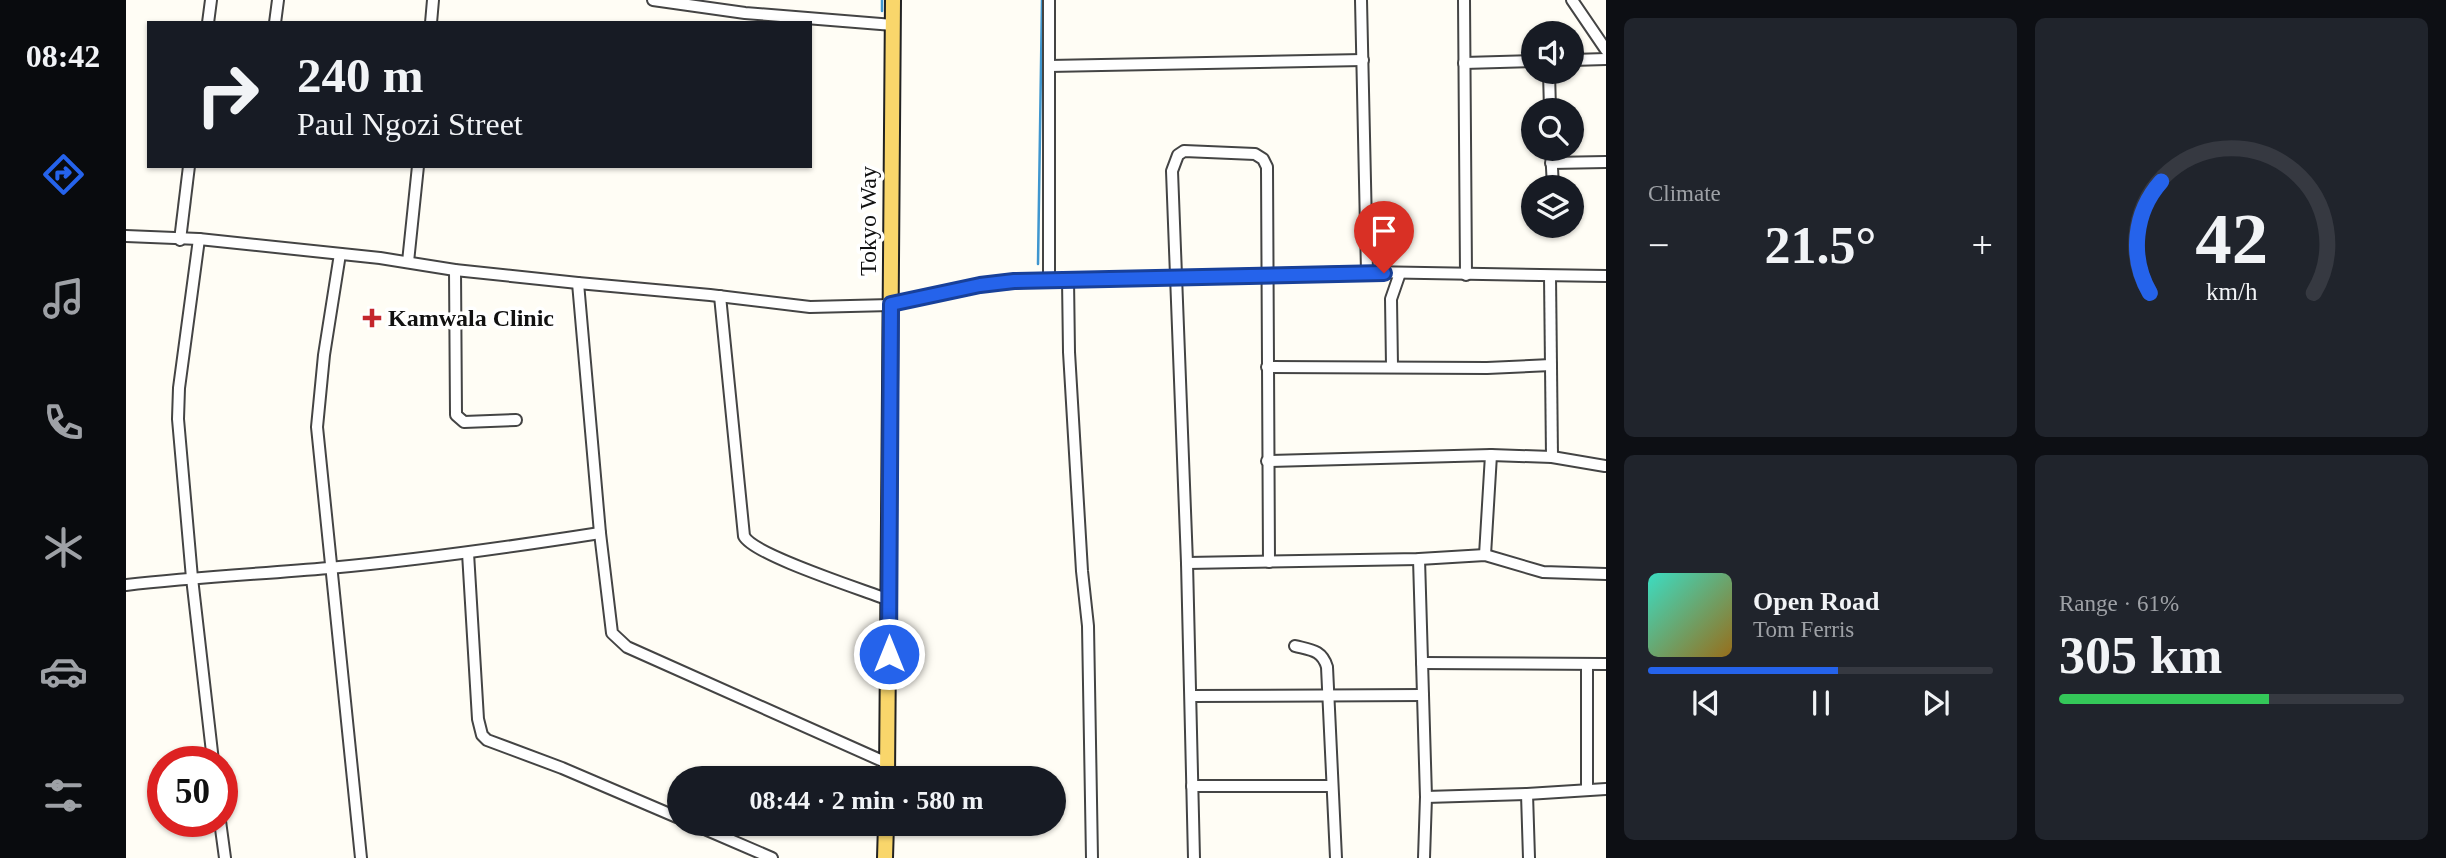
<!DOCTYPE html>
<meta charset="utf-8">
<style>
body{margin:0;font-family:Georgia,serif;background:#20242c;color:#f1f3f6;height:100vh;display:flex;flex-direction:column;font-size:26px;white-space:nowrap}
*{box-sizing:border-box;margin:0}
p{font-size:23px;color:#9ea1a6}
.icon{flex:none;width:38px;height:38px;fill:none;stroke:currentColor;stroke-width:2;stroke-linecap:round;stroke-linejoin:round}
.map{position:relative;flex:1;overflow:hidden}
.panel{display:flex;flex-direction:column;gap:18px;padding:18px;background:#0d0f14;width:840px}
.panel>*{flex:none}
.hud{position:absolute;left:21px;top:21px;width:665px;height:147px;border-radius:0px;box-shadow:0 2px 5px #0004;background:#171b24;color:#f1f3f6;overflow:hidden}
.buttons{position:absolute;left:1395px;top:21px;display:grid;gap:14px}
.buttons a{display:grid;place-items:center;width:63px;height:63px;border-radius:50%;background:#171b24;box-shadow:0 2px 5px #0004;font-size:35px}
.speed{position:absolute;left:21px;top:746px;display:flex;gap:14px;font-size:35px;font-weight:700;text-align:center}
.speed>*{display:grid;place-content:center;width:91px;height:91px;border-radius:50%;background:#171b24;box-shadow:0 2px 5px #0004;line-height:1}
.speed .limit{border:10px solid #d22;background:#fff;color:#111}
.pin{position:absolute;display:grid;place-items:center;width:60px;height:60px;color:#fff;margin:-72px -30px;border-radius:50% 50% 50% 0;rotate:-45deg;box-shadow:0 0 7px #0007}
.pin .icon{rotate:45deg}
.me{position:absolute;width:77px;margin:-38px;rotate:0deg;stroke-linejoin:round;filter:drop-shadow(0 0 5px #0008)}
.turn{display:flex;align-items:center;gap:24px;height:147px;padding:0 35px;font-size:32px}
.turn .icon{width:91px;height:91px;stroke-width:2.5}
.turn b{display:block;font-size:49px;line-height:60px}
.big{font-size:52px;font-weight:800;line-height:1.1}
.panel .tile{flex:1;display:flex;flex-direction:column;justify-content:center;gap:10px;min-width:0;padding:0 24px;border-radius:10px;background:#20242c}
.panel .dial{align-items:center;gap:0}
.dial svg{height:182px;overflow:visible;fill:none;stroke:#363941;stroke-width:7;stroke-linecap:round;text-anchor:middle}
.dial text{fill:#f1f3f6;stroke:none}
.song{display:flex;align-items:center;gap:21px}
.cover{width:84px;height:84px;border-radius:10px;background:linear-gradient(135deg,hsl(170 70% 55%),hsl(40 70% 35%))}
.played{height:7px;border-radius:4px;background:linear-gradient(90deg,#2563eb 55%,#363941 55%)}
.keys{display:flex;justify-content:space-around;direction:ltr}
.heat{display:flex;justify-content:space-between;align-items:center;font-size:38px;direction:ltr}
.charge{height:10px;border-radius:5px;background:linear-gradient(90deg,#34c759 61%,#363941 0)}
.panel .tiles{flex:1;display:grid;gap:18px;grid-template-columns:repeat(2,1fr)}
.trip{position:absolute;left:541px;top:766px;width:399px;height:70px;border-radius:35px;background:#171b24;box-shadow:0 2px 5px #0004;font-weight:800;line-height:70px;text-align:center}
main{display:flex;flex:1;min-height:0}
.dock{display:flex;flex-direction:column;width:126px;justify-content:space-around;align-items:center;background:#090b0e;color:#9ea1a6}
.dock .icon{width:49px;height:49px}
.dock .selected{color:#2563eb}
.dock b{font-size:32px;color:#f1f3f6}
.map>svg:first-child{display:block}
</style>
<main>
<nav class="dock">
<b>08:42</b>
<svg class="icon selected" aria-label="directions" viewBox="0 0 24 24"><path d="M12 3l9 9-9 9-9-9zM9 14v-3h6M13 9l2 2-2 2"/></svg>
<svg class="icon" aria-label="music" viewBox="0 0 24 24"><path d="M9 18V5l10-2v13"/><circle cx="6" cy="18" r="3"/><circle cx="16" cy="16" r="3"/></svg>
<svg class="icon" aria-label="phone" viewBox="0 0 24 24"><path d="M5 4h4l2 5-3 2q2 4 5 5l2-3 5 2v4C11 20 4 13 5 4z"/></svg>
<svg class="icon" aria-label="climate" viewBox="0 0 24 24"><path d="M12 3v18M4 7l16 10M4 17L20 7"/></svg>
<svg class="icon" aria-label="car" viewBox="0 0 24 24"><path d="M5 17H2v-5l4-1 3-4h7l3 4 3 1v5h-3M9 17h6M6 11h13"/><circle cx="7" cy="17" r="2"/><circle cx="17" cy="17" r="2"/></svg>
<svg class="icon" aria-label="filters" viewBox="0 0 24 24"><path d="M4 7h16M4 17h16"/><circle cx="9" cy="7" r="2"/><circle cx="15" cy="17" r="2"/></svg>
</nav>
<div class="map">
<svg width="1480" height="858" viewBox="0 0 1480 858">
<rect width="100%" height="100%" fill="#fffdf5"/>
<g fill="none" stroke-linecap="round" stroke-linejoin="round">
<g stroke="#3f96cf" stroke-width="2.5">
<polyline points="756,11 756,0"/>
<polyline points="912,264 916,0"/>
</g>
<g stroke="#444" stroke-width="14">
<g id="minor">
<polyline points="527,0 619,13 767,25"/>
<polyline points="1235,0 1241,272"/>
<polyline points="1338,0 1340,275"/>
<polyline points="1446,0 1480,50"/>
<polyline points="82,23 85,0"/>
<polyline points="149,23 152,0"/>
<polyline points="305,23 307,0"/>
<polyline points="1446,60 1480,59"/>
<polyline points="1338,63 1407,61"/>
<polyline points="923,66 1237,60"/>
<polyline points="1423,72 1424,110"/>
<polyline points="1425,149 1427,187"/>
<polyline points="1425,163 1480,162"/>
<polyline points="0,236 73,239 254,258 329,270 452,283 584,295 684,307 765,305 854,285 942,279 1241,272 1480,276"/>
<polyline points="73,239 53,388 52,419 66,578 87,761"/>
<polyline points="54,240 63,166"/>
<polyline points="214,254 198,355 191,427 235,858"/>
<polyline points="282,262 292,166"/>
<polyline points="329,270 330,415 338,422 390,420"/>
<polyline points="1424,276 1426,457"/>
<polyline points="942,279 943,352 956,571 962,626 966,858"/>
<polyline points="923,280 923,0"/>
<polyline points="452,283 474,533 486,633 501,647 761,763"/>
<path d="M594 296 618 536C627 555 738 590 763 600"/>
<polyline points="1266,366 1265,299 1274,273"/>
<polyline points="1141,367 1361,368 1425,365"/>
<polyline points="1141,461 1365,455 1426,457 1479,466"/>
<polyline points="342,553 352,719 356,735 361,740 436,768 553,818"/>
<polyline points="1359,555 1365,455"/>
<polyline points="1293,559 1300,797 1298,858"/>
<polyline points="1061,563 1293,559 1359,555 1417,572 1480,574"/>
<path d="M0 585C68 577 135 574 203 568 294 560 384 547 474 533"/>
<path d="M1169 646C1185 650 1196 650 1201 667L1210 858"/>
<polyline points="1296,663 1480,664"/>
<polyline points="1461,664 1461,790"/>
<polyline points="1065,696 1297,695"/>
<polyline points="1066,786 1206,786"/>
<polyline points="1401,794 1403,858"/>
<polyline points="1300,797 1401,794 1480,789"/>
<polyline points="94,821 99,858"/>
<polyline points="567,824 646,858"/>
<polyline points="1068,858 1061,563 1046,171 1052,155 1058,151 1129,154 1137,159 1141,167 1143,562"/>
</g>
</g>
<g stroke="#222" stroke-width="18">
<g id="major">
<polyline points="761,779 767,0"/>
<polyline points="759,858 760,824"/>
</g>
</g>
<use href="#minor" stroke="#fff" stroke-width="10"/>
<use href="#major" stroke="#f9d66b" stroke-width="14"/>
</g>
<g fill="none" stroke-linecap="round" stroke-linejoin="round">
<g stroke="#184099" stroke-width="18">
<polyline id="route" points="763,654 765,304 854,285 888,281 1258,273"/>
</g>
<use href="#route" stroke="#2563eb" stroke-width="12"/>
</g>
<path fill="#c4262e" stroke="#fff" stroke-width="2.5" d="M242.5 307.5h7v7h7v7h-7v7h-7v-7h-7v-7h7z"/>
<g text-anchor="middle" stroke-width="7" stroke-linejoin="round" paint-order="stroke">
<g font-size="24" fill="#111" stroke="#fff">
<text transform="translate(742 221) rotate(-90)" y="8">Tokyo Way</text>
</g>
<g font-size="24" font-weight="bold" fill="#111" stroke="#fff" text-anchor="start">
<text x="262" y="326">Kamwala Clinic</text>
</g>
</g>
</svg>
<div class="buttons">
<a><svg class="icon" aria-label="sound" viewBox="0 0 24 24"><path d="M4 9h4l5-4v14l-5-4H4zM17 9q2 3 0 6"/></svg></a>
<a><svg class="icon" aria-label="search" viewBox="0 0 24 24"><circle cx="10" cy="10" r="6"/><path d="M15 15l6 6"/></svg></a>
<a><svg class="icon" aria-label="layers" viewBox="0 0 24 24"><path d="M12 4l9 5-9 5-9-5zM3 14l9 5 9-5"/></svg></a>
</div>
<div class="speed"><div class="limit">50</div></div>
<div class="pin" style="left:1258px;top:273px;background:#d93025"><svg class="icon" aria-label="arrive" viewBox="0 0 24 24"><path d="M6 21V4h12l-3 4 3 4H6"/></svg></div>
<svg class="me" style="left:763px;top:654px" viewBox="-20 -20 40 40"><circle r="17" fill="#2563eb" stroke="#fff" stroke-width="3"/><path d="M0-11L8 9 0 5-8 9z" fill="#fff"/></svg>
<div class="trip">08:44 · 2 min · 580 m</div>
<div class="hud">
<div class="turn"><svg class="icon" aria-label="right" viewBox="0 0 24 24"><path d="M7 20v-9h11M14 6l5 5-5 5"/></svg><div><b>240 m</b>Paul Ngozi Street</div></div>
</div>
</div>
<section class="panel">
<div class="tiles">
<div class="tile"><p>Climate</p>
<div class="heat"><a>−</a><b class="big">21.5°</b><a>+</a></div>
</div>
<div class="tile dial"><svg viewBox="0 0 100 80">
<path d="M14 69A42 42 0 1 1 86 69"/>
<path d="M14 69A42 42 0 0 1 19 20" stroke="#2563eb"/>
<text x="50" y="56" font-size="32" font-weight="700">42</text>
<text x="50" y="72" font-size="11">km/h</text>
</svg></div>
<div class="tile">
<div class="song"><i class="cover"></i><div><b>Open Road</b><p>Tom Ferris</p></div></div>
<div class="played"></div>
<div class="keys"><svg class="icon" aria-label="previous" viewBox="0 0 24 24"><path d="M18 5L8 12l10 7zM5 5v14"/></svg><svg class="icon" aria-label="pause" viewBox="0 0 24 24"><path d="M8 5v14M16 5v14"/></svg><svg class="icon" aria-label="next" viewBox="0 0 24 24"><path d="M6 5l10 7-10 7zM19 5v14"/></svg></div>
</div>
<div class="tile"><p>Range · 61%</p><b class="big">305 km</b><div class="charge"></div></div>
</div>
</section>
</main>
